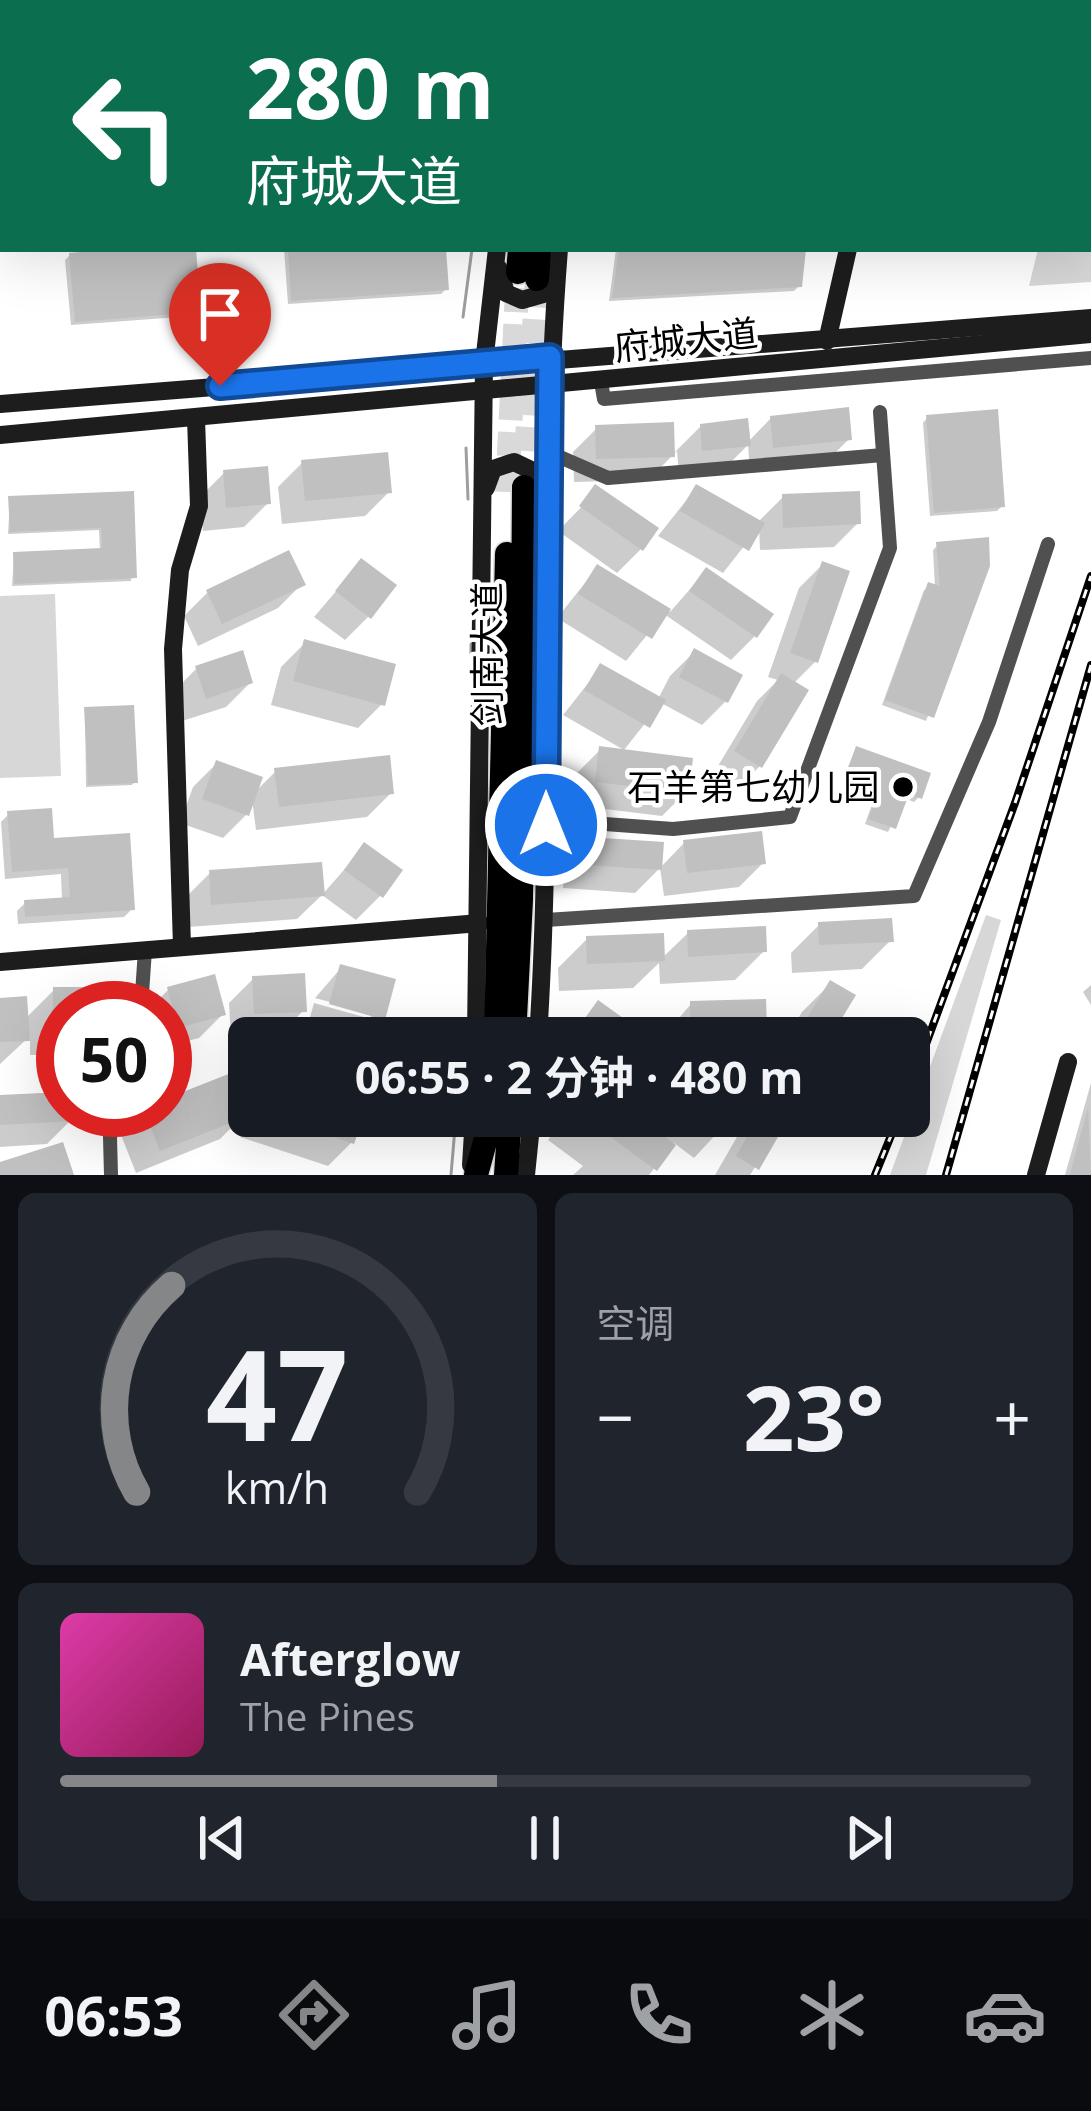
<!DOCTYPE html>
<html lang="zh">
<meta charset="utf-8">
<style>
body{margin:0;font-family:"Open Sans","Noto Sans SC",sans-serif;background:#20242c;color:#f1f3f6;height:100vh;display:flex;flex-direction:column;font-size:45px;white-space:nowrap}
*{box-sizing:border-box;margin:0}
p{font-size:39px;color:#9ea1a6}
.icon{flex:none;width:66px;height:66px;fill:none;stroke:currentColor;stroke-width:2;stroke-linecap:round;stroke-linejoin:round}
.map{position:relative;height:1175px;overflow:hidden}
.panel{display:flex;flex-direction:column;gap:18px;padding:18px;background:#0d0f14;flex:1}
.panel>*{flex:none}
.banner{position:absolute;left:0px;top:0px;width:1092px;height:252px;box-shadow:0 12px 48px #0002;background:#0b6e4f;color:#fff;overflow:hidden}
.speed{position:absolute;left:36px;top:981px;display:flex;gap:24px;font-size:60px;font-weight:700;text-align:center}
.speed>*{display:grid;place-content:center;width:156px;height:156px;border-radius:50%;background:#171b24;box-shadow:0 12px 48px #0002;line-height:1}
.speed .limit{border:18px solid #d22;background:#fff;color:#111}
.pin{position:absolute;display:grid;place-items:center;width:102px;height:102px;color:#fff;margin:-123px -51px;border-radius:50% 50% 50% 0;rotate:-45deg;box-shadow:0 0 12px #0007}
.pin .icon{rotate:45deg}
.me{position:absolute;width:132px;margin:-66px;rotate:0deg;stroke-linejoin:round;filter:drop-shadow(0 0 9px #0008)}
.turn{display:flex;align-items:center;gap:42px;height:252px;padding:0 48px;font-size:54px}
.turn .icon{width:156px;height:156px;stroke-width:2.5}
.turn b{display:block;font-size:84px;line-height:102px}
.big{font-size:90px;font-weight:700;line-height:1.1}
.panel .tile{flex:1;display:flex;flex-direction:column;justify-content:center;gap:18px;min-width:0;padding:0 42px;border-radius:18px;background:#20242c}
.panel .dial{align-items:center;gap:0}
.dial svg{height:312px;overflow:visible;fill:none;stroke:#363941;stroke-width:7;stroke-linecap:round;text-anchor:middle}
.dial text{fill:#f1f3f6;stroke:none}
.song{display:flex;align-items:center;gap:36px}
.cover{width:144px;height:144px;border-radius:18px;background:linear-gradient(135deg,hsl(320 70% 55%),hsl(330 70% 35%))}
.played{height:12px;border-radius:6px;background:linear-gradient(90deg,#858687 45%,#363941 45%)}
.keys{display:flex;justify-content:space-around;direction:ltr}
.heat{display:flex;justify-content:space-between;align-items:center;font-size:66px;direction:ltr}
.panel .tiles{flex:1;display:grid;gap:18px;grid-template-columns:1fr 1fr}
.tile:last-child{grid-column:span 2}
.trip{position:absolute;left:228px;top:1017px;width:702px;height:120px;border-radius:18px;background:#171b24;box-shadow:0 12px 48px #0002;font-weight:700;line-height:120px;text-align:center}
.menu{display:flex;height:192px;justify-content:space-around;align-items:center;background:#090b0e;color:#9ea1a6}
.menu .icon{width:84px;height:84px}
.menu .on{color:#858687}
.menu b{font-size:54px;color:#f1f3f6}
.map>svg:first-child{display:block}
</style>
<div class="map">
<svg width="1091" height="1175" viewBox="0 0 1091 1175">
<rect width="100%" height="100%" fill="#fff"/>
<g fill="#d7d7d7">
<polygon points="1091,120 1091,282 1029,286 1038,249 1089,249"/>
<polygon points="55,594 61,776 0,778 0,596"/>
<polygon points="986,915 1001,920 926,1175 890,1175"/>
</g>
<g fill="#0003">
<polygon points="0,0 136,0 136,3 3,3 0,19"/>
<polygon points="162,0 204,0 205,3 163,3"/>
<polygon points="301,0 329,0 330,3 303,3"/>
<polygon points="833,0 873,0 872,3"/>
<polygon points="152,249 193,249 198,311 193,316 71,325 65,260 70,255"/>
<polygon points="284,249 443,249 446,289 441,294 288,304"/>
<polygon points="616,249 803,249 799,286 794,291 609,301"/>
<polygon points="771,418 849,439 825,463 750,471 748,445 724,469 679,474 677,451 648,480 574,482 573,452 597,428 672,455 701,426 748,442"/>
<polygon points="927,418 1002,506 997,511 930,516 923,423"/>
<polygon points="302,463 389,492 365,516 282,524 278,487"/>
<polygon points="224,473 268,503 244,527 203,531 200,497"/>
<polygon points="696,488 758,522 783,497 858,523 834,547 760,550 759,527 723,573 658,536"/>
<polygon points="598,490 641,549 617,573 558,531"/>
<polygon points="131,494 131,581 12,586 14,555 100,551 99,530 8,534 10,499"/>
<polygon points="938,545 987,566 926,721 882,705 924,590 935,588 933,550"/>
<polygon points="361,562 368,617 345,640 314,617"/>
<polygon points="823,564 816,661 793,684 760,766 736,790 712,776 757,701 778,680 768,677 799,588"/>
<polygon points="597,568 670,612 706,571 755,636 731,660 664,614 626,661 557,618"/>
<polygon points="302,584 278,608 198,646 184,616 208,592"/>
<polygon points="305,643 382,704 358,728 271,705 281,667"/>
<polygon points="694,652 726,701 702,725 661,703 624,750 563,715 601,667 658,699 670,676"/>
<polygon points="196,669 250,683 226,707 182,721 172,693"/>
<polygon points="85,710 135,781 132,785 86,787"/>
<polygon points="857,749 919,797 914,802 904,798 888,832 865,824 879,785 845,773"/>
<polygon points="600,750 686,792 662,816 572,805 576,774"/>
<polygon points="217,763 254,793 276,771 391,793 367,817 256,830 252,799 247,814 223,838 180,823 193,787"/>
<polygon points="9,814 51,841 132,909 124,917 18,924 17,911 25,903 62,901 61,874 5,879 1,822"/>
<polygon points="589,840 659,869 684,843 763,863 739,887 664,896 660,868 635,893 563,888 565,864"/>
<polygon points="365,846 380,896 356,920 322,895"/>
<polygon points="210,873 322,895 297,919 188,927 186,897"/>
<polygon points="820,924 891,940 862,969 792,973 791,953"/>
<polygon points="688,933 764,951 735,980 660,984 659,963 633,988 559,991 558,968 587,939 662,958"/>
<polygon points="341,968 382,1018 363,1038 307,1028 314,1003 371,1019 371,1013 315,998"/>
<polygon points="253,979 304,1010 280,1034 231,1037 229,1003"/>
<polygon points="831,983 827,1038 786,1038 802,1012"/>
<polygon points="1091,985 1091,1005 1083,992"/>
<polygon points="169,989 223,1014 199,1038 165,1047 165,1008 150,1008"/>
<polygon points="54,990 103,1008 63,1008 63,1055 30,1055 30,1036 0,1064 0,1001 25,1019"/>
<polygon points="599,1004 646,1038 566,1038"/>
<polygon points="691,1004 764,1026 752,1038 662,1038"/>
<polygon points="1091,1083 1091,1175 1065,1175"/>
<polygon points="63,1095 63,1110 70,1110 71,1120 47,1144 0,1147 0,1098"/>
<polygon points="165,1103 244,1115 220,1139 136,1173 121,1135 145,1111 165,1110"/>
<polygon points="249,1109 249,1116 361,1116 352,1142 328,1166 240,1137"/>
<polygon points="566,1116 733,1116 694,1158 674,1143 649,1175 573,1175 583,1166 548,1140"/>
<polygon points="749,1116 787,1116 750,1175 715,1175"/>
</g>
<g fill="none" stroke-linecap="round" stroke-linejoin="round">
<g stroke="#9e9e9e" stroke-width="3">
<polyline points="504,3 504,0"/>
<polyline points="463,317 472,249"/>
<polyline points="466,448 468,499"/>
<polyline points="471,644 471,665"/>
<polyline points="462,1038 464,1023"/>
<polyline points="451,1175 456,1116"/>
</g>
</g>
<g fill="#c0c0c0">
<polygon points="114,249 196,249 201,312 75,322 69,253"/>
<polygon points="288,249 446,249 449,290 291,301"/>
<polygon points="619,249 806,249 802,287 612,298"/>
<polygon points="849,407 852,440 773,448 770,416"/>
<polygon points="998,409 1005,507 934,513 926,415"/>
<polygon points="748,418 751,446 702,451 700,424"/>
<polygon points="674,422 675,457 596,459 595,425"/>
<polygon points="388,452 392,493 305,501 301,460"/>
<polygon points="268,466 271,504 226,508 223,470"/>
<polygon points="595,484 659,528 643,551 579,506"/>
<polygon points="696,484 765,523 749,551 680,511"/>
<polygon points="134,491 137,578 14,584 13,552 102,548 101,528 10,532 8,496"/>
<polygon points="860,491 861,524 783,528 782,494"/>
<polygon points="989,537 990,566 934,718 885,700 928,582 940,586 936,542"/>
<polygon points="289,550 306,585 222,624 206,590"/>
<polygon points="361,558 397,585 371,619 335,591"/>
<polygon points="822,561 850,571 818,663 790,653"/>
<polygon points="597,564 671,609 652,639 578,594"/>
<polygon points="706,567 774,614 757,638 689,591"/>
<polygon points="304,639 396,664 385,706 293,681"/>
<polygon points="694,648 743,675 728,703 679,677"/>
<polygon points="243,650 253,683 206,699 195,666"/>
<polygon points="600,663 666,700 650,728 584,690"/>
<polygon points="781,673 809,690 762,768 734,751"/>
<polygon points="134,705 138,783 88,785 84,707"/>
<polygon points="599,746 693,758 689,793 595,782"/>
<polygon points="856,746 931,773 922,799 909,794 896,829 868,819 882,780 848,768"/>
<polygon points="390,755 394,794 279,807 274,768"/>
<polygon points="216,760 263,777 249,816 202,799"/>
<polygon points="52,808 54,838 130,833 135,910 25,917 24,900 70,897 68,868 12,872 7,811"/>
<polygon points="762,831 766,864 687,873 683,840"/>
<polygon points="588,837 664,842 662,870 586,865"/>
<polygon points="364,842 403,870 383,898 344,870"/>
<polygon points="322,862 325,896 211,905 209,870"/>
<polygon points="892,918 894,942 819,945 818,922"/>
<polygon points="766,926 767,952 688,957 687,930"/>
<polygon points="664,933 665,961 587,964 586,936"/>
<polygon points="340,964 396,979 385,1020 329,1004"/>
<polygon points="305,973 307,1012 254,1014 252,976"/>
<polygon points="215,974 226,1015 178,1028 167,987"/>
<polygon points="830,980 856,995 830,1038 795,1038"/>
<polygon points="53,987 106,987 106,1008 63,1008 63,1032 53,1032"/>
<polygon points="27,996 30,1041 0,1042 0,998"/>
<polygon points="766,999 767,1027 690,1029 690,1001"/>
<polygon points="598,1000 651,1038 598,1038 580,1025"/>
<polygon points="231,1073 248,1116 160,1151 144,1110 165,1110 165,1099"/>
<polygon points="63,1092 63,1110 73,1110 74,1121 0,1125 0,1095"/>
<polygon points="1088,1108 1091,1175 1070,1175 1079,1140"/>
<polygon points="275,1116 364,1116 354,1144"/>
<polygon points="582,1116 636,1116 676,1145 657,1171"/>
<polygon points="759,1116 790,1116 759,1170 736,1156"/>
<polygon points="63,1142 74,1175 0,1175 0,1162"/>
</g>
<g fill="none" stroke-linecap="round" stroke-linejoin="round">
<g stroke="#d9d9d9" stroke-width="24" stroke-dasharray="24 12" stroke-linecap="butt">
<polyline points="524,487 537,279"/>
<polyline points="507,492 518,272"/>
</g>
<g stroke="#dbdbdb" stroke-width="27">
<g id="highway">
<polyline points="539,0 539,3"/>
<polyline points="556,0 556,3"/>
<polyline points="518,272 520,249"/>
<polyline points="537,279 539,249"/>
<polyline points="496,1038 507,554"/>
<polyline points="514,1038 521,900 524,487"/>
<polyline points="476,1175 492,1116"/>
<polyline points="506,1175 510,1116"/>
</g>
</g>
<g stroke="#505050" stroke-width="14">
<polyline points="601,382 604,399 1091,358"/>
<polyline points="546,451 608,478 883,455"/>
<polyline points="591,823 673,829 790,817 890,548 880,412"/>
<polyline points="546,920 914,896 989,722 1048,544"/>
<polyline points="141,1008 145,950"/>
<polyline points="111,1175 110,1137 118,1110"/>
</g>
<g stroke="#1d1d1d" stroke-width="18">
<polyline points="519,0 519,3"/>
<polyline points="577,3 577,0"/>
<polyline points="906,3 907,0"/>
<polyline points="499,269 506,293 522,300 543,294 552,275"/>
<polyline points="827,341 848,249"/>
<polyline points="0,404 1091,318"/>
<polyline points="0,435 1091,334"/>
<polyline points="486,488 493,469 514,462 533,471 544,490"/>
<polyline points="182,947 173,649 180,570 199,506 196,418"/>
<polyline points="0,962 480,923"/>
<polyline points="476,1038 484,363 497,249"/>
<path d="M538 1038C555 775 538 512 559 249"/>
<polyline points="471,1165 474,1116"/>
<polyline points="526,1175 532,1116"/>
<polyline points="1036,1175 1068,1062"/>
</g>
<use href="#highway" stroke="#000" stroke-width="24"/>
<g stroke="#000" stroke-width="8">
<g id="rail">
<polyline points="909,1090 1015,803 1091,576"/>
<polyline points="875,1175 899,1116"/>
<polyline points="946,1175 1091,665"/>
</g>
</g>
<use href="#rail" stroke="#fff" stroke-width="3" stroke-dasharray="9" stroke-linecap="butt"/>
</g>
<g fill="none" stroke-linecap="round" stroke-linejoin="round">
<g stroke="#114b97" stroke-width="30">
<polyline id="route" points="220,386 550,357 546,825"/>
</g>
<use href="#route" stroke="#1a73e8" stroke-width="21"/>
</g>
<circle fill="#000" stroke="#fff" stroke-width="4.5" cx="903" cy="787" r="12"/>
<g text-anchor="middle" stroke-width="9" stroke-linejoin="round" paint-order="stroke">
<g font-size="36" fill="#000" stroke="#fff">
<text transform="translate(686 340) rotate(-6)" y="13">府城大道</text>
<text transform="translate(487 654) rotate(-90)" y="13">剑南大道</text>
</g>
<g font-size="36" fill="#000" stroke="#fff" text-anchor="end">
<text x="879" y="800">石羊第七幼儿园</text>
</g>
</g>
</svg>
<div class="speed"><div class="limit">50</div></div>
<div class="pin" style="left:220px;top:386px;background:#d93025"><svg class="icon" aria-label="arrive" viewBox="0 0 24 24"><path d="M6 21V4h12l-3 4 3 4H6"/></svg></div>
<svg class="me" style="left:546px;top:825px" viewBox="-20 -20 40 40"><circle r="17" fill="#1a73e8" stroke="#fff" stroke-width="3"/><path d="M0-11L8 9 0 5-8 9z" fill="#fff"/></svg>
<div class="trip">06:55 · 2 分钟 · 480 m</div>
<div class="banner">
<div class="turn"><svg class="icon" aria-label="left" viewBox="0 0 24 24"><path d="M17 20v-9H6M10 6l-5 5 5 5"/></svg><div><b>280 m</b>府城大道</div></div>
</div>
</div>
<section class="panel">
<div class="tiles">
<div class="tile dial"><svg viewBox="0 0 100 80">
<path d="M14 69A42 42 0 1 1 86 69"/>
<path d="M14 69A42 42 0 0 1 23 16" stroke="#858687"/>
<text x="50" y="56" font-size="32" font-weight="700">47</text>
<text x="50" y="72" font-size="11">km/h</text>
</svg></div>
<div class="tile"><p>空调</p>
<div class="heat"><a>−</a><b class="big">23°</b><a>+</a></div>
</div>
<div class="tile">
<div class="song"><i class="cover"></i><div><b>Afterglow</b><p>The Pines</p></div></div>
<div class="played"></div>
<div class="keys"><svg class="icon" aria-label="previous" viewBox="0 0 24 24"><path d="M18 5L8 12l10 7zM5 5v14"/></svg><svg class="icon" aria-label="pause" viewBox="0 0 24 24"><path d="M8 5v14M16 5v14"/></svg><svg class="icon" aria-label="next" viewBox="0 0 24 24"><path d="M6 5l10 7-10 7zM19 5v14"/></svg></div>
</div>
</div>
</section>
<nav class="menu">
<b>06:53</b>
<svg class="icon on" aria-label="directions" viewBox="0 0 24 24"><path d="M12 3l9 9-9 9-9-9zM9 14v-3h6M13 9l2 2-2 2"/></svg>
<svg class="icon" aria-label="music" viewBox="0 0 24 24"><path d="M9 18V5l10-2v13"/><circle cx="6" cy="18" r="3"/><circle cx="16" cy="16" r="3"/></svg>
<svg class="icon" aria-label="phone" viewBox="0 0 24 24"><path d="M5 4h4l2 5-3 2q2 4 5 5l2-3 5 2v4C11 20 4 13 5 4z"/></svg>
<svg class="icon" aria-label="climate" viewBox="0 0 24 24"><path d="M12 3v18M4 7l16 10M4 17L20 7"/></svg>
<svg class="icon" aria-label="car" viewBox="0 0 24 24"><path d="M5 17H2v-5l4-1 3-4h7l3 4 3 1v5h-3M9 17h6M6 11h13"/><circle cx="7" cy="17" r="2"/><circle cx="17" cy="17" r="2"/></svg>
</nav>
